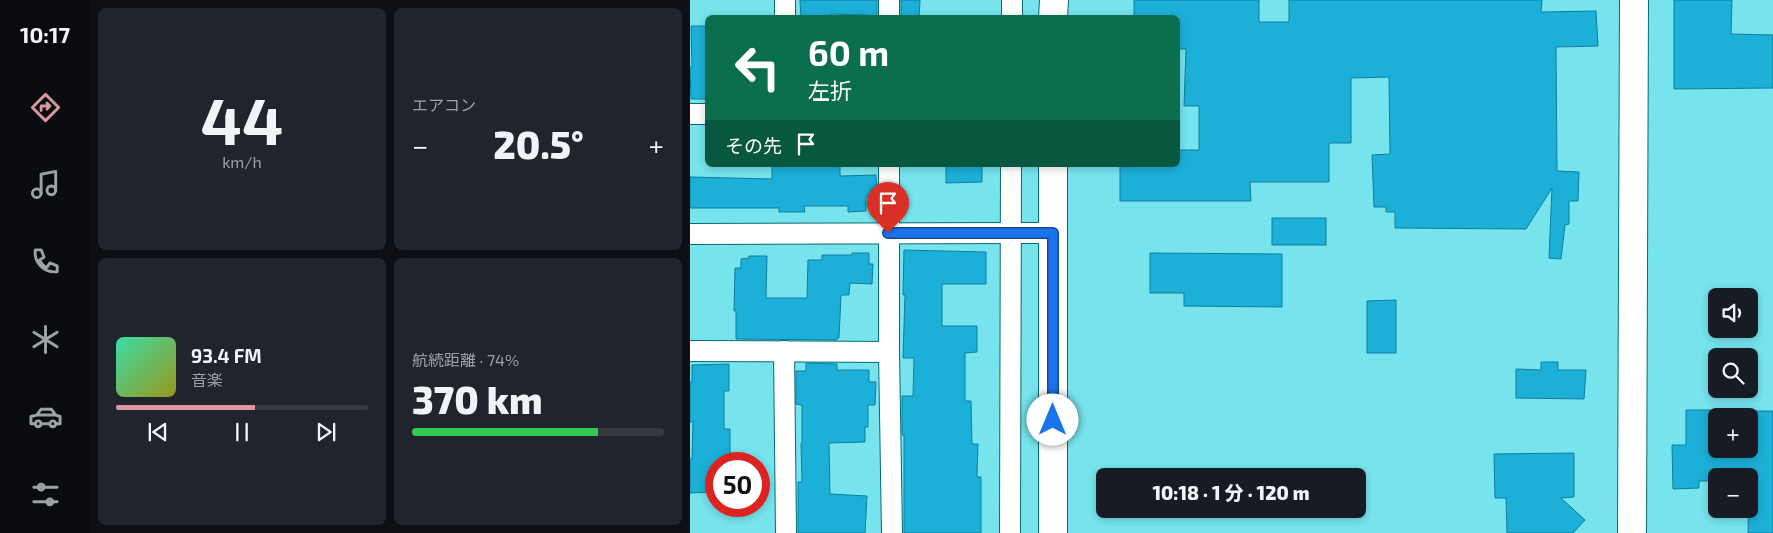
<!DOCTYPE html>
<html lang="ja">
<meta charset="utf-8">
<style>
body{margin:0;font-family:"Exo 2","Noto Sans JP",sans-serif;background:#20242c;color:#f1f3f6;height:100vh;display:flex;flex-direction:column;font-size:19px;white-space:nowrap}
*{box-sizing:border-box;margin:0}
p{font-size:16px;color:#9ea1a6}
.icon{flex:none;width:28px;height:28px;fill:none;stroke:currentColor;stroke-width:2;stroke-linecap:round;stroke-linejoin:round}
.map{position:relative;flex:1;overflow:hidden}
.side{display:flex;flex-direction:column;gap:8px;padding:8px;background:#0d0f14;width:600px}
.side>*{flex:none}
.hud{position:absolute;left:15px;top:15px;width:475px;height:152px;border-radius:8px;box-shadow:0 2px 8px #0003;background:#0b6e4f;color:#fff;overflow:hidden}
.fabs{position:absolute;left:1018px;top:288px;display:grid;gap:10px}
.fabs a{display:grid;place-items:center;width:50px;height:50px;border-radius:8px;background:#171b24;box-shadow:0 2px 8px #0003;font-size:25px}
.speed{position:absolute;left:15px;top:452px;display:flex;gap:10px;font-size:25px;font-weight:700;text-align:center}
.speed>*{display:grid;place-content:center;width:65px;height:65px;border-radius:50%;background:#171b24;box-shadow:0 2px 8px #0003;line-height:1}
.speed .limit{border:8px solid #d22;background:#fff;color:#111}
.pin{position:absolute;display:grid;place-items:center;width:42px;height:42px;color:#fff;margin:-51px -21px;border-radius:50% 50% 50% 0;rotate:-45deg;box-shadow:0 0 5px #0007}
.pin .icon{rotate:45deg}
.me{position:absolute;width:55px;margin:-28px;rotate:0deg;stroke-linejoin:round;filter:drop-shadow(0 0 4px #0008)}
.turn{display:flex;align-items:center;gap:18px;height:105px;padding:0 20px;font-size:22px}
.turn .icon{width:65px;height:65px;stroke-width:2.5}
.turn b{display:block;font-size:35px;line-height:42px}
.then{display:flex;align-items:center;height:48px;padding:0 20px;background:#0003;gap:10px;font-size:19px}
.big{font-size:38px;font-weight:800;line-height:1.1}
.side .tile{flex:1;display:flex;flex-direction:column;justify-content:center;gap:8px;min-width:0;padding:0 18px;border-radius:8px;background:#20242c}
.side .dial{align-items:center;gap:0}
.dial b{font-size:65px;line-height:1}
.song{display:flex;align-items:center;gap:15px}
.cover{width:60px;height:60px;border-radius:8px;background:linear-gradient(135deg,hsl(160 70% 55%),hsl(60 70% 35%))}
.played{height:5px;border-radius:2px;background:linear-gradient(90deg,#d7979c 55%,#363941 55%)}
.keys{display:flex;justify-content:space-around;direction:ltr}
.heat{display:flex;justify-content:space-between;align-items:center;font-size:28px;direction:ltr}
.charge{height:8px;border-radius:4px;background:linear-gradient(90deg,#34c759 74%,#363941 0)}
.side .tiles{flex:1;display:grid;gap:8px;grid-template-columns:repeat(2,1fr)}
.trip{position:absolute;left:406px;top:468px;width:270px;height:50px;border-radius:8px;background:#171b24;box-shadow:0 2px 8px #0003;font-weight:800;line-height:50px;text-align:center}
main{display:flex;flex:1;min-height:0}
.menu{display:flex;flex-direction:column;width:90px;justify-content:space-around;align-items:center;background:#090b0e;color:#9ea1a6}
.menu .icon{width:35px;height:35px}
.menu .active{color:#d7979c}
.menu b{font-size:22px;color:#f1f3f6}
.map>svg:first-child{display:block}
</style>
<main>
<nav class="menu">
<b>10:17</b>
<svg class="icon active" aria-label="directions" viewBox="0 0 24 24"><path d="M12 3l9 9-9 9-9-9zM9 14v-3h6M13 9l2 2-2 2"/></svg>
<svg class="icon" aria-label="music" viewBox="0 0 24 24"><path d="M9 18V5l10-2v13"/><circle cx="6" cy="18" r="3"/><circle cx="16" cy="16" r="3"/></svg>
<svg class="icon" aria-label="phone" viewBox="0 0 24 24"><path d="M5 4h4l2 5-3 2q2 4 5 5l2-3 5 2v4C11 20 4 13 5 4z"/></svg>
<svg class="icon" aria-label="climate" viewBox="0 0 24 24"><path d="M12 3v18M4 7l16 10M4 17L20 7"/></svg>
<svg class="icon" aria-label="car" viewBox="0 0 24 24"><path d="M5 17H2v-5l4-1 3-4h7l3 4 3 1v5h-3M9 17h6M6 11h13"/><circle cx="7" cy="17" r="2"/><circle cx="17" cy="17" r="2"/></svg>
<svg class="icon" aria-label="filters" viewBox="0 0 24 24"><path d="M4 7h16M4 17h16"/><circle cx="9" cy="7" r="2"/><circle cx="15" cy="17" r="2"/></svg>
</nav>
<section class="side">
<div class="tiles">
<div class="tile dial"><b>44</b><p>km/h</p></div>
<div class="tile"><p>エアコン</p>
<div class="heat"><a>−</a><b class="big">20.5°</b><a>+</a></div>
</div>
<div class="tile">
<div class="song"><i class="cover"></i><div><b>93.4 FM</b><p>音楽</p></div></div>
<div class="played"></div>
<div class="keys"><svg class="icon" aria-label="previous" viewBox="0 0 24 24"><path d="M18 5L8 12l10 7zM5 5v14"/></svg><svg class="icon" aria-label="pause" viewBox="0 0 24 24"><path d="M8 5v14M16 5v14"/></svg><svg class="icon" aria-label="next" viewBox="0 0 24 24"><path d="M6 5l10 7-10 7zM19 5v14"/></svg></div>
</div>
<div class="tile"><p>航続距離 · 74%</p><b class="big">370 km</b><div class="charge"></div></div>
</div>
</section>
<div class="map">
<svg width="1083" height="533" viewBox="0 0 1083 533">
<rect width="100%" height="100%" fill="#76e3ed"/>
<g fill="#1cafd8" stroke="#0e7e9e">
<polygon points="110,0 187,0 187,18 175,18 176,15 141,14 141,18 111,18"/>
<polygon points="211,0 230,0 229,18 211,18"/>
<polygon points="444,0 569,0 569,22 599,22 599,0 852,0 851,12 906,11 908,46 866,47 867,171 889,172 888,201 879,201 879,224 875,225 871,259 859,258 862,188 836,229 705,228 705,212 696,212 696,207 684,207 682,155 700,154 699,77 661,78 661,143 639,143 639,182 560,182 561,201 430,201 430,165 488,165 488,150 509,150 509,106 494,106 496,49 488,49 488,18 444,18"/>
<polygon points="984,0 1042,0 1041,34 1083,35 1083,88 984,89"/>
<polygon points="1,26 18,26 18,99 1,99 0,67 2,67"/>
<polygon points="82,165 150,165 150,176 186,175 187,197 176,197 176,211 158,212 158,206 114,206 115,212 89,212 89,208 0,208 0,177 82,179"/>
<polygon points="256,165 292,165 292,182 256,183"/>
<rect x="582" y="218" width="54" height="27"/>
<polygon points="214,250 296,252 296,284 252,284 252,326 287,326 287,352 275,353 275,401 281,401 282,444 288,444 287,477 291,477 291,533 214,533 214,435 212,435 212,396 223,396 224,358 213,358 215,295 213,295"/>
<polygon points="162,253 179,253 179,264 183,264 182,284 160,283 159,295 151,295 149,338 147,338 147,340 46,339 46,311 44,311 45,268 51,268 51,259 59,258 59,256 77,256 76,298 117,298 118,260 132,260 132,255 162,255"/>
<polygon points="460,253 592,254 592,307 494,306 494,293 460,293"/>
<polygon points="706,300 706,353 677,353 677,301"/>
<polygon points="851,362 868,362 868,370 896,370 894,399 826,398 826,369 851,370"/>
<polygon points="116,363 147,364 147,370 179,370 179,382 186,382 185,405 178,405 178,427 175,427 175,442 139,443 140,494 177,496 175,533 108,533 108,482 112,482 111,443 112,443 112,405 106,404 106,371 116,371"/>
<polygon points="39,364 39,391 34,391 34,429 40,429 40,464 26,464 26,492 0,493 0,459 2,459 3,422 0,422 0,382 2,382 2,365"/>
<polygon points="996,410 1026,410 1026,452 1059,453 1059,411 1083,411 1083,533 1058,533 1059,476 1026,476 1026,481 1009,481 1009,488 983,489 982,445 996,445"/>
<polygon points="884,453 884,497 871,498 895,520 883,533 817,533 816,498 805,498 804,454"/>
</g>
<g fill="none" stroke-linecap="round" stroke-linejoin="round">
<g stroke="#076b73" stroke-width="22">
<g id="street">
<polyline points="199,0 199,18"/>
<polyline points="95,18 95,0"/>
<polyline points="322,18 322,0"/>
<polyline points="0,114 18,114"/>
<polyline points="199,165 199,352 202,533"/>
<polyline points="0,234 363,233"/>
<polyline points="0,351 199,352"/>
<polyline points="94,351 96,533"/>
<polyline points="320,533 321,165"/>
</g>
</g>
<g stroke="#076b73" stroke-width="30">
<g id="secondary">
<polyline points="363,18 364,0"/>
<polyline points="363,533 363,165"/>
<polyline points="942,533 944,0"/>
</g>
</g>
<use href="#street" stroke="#fff" stroke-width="20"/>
<use href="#secondary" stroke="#fff" stroke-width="28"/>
</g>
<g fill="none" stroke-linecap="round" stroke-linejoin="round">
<g stroke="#114b97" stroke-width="12">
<polyline id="route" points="198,233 363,233 363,420"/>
</g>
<use href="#route" stroke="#1a73e8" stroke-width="9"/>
</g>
</svg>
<div class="fabs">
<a><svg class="icon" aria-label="sound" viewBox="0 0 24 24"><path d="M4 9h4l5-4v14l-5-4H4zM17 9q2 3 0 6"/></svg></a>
<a><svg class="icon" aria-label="search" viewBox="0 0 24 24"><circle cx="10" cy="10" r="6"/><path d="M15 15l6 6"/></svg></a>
<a>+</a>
<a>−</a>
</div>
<div class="speed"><div class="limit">50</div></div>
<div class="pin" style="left:198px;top:233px;background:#d93025"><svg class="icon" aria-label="arrive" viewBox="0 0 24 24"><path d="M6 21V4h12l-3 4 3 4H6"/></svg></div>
<svg class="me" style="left:363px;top:420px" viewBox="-20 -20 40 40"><circle r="19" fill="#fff"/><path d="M0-13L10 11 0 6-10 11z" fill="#1a73e8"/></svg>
<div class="trip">10:18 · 1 分 · 120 m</div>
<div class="hud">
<div class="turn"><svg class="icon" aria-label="left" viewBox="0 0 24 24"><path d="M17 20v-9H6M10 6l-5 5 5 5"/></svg><div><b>60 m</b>左折</div></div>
<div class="then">その先<svg class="icon" aria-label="arrive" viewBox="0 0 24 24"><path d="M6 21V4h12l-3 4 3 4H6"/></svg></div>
</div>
</div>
</main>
